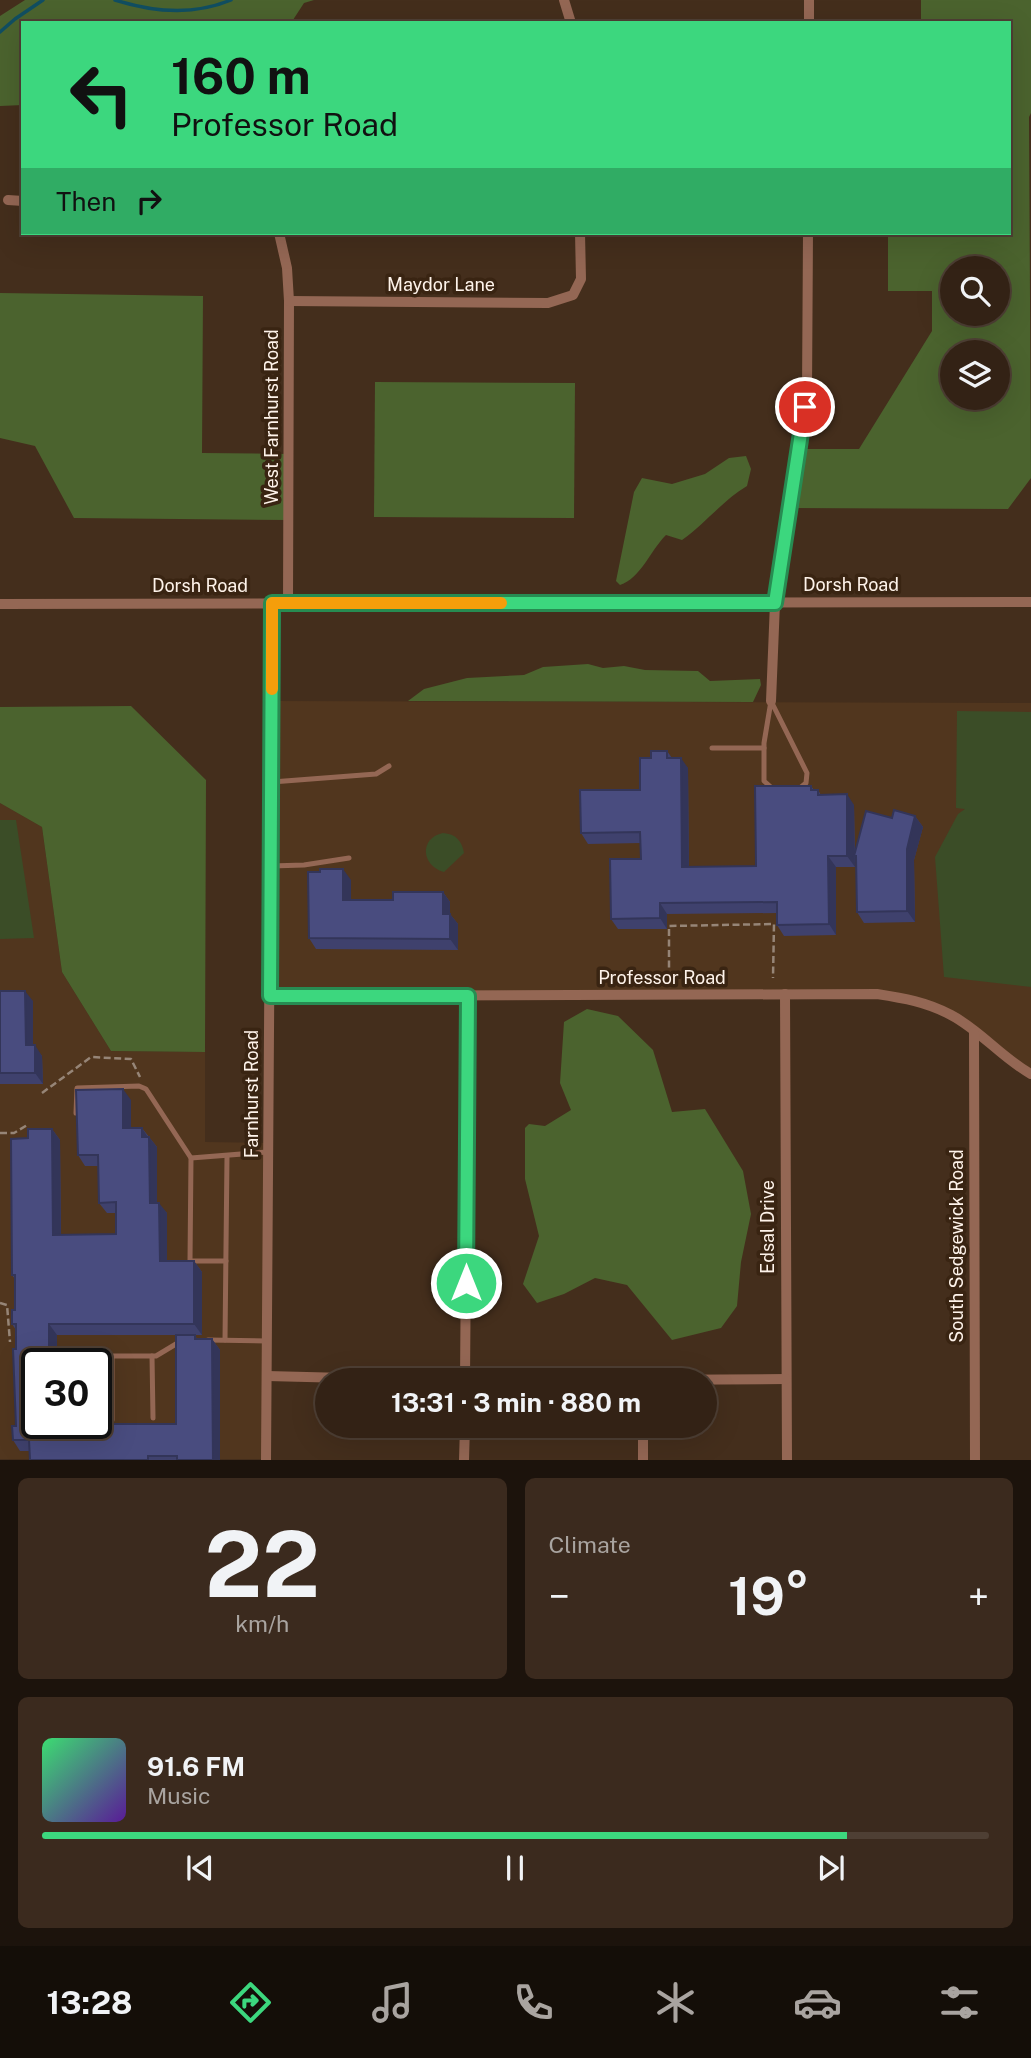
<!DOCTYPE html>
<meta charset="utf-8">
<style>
body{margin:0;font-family:"Public Sans",sans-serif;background:#3b2a1e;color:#f1f3f6;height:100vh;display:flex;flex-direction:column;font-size:26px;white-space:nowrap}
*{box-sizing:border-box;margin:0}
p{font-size:23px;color:#a9a4a0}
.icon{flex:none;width:38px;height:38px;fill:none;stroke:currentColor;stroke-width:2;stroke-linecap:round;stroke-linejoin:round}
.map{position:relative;height:1460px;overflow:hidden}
.details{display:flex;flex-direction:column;gap:18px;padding:18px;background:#1c130c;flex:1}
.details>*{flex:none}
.hud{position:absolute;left:21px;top:21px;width:990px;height:214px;border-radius:0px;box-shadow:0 7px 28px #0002,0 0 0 2px #4e3f34;background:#3cd77e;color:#111;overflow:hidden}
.controls{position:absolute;left:940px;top:256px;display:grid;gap:14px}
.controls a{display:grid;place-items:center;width:70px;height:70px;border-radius:50%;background:#332215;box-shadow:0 7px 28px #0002,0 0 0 2px #4e3f34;font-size:35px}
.speed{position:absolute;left:21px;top:1348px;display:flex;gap:14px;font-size:35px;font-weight:700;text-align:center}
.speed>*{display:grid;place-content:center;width:91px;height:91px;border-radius:50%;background:#332215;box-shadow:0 7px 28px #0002,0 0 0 2px #4e3f34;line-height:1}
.speed .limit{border:4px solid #111;border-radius:10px;background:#fff;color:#111}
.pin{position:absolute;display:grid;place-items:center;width:60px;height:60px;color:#fff;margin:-30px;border:4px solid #fff;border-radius:50%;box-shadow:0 2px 7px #0007}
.me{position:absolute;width:77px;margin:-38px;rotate:0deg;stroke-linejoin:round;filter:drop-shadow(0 0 5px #0008)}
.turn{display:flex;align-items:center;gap:24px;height:147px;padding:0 35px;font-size:32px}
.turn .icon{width:91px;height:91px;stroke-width:2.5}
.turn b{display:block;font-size:49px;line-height:60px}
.then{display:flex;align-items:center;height:66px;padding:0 35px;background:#0003;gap:14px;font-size:26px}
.big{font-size:52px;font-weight:700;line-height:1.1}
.details .widget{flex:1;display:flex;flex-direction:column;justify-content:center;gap:10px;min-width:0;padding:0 24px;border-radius:10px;background:#3b2a1e}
.details .dial{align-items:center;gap:0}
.dial b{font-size:91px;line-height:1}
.song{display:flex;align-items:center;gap:21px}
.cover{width:84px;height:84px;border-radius:10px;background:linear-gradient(135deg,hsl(140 70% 55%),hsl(270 70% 35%))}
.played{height:7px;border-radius:4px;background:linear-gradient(90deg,#3cd77e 85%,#4e3f34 85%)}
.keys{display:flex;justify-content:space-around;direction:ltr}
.heat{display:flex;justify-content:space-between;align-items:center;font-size:38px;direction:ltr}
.details .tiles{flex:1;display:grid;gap:18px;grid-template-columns:1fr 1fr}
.widget:last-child{grid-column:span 2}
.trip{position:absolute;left:315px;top:1368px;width:402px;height:70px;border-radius:35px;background:#332215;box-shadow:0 7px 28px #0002,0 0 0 2px #4e3f34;font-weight:700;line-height:70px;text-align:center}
.menu{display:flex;height:112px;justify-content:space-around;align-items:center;background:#140e08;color:#a9a4a0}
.menu .icon{width:49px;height:49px}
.menu .on{color:#3cd77e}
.menu b{font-size:32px;color:#f1f3f6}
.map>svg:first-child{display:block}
</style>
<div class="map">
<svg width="1031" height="1460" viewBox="0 0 1031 1460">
<rect width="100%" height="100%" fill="#442e1c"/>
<g fill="#51361e" fill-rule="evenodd">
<polygon points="272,701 1031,703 1031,1074 953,1015 877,994 270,996"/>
<path d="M0 803 42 827 62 972 111 1051 205 1052V1142L269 1143 266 1459H0ZM37 1363H96V1423H37Z"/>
</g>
<g fill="#3b4d27">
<polygon points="957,711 1031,712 1031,987 944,977 935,857 958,814 965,809 956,808"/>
<polygon points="0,820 16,820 34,938 0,939"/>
<path d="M443 833C456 834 462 841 464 853L444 872C421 866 419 838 443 833Z"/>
</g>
<g fill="#4b632e" fill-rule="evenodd">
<polygon points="25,0 314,0 304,3 291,23 23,23 23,105 0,106 0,16"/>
<path d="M921 0H1031V113L1029 117 1031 478 1008 509 789 508 798 449H859L932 331V291H888V233H1010V23H921ZM952 268H998V313H952ZM952 352H998V397H952Z"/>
<polygon points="0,293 203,296 202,453 289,454 289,520 74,518 35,446 0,438"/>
<polygon points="375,382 575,383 574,518 374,517"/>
<path d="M746 456 751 469 747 486C723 500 705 524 682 540L666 535C650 551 641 578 620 585L616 581 634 492 642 478 672 484 705 474 729 458Z"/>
<polygon points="588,664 603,668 624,666 645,670 698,671 710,681 760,679 761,685 753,702 408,701 424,689 467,678 524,675 543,667"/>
<polygon points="131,706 206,780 205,1052 111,1051 62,972 42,827 0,803 0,707"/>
<polygon points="587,1009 618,1016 653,1050 672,1112 705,1109 743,1171 751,1214 741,1262 737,1306 721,1328 672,1340 627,1285 595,1278 564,1294 537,1303 523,1284 539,1236 525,1179 525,1128 529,1124 545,1126 571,1110 560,1083 564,1022"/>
</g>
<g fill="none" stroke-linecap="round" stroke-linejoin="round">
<g stroke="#114e61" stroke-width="3.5">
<path d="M115 0C153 12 193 16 231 0"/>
<polyline points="0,32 15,19 43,0"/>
</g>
<g stroke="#968577" stroke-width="2.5" stroke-dasharray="7 3.5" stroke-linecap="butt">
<polyline points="669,978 669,926 774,924 773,978"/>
<polyline points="42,1093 91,1057 131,1059 140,1077"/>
<polyline points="0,1133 14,1133 29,1124"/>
<polyline points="0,1303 7,1305 10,1342"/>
</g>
<g stroke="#946754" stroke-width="5">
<polygon points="771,701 807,773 806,783 800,788 773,789 764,781 764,743"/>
<polyline points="712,748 764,748"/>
<polyline points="272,782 376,774 389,766"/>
<polyline points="271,866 304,865 349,858"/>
<polyline points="76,1113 77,1088 139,1086 146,1089 191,1158 190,1261 226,1261"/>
<polyline points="191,1158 267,1152"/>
<polyline points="208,1340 268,1341"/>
<polyline points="225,1340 227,1157"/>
<polyline points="152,1356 153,1418"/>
<polyline points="112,1420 112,1356 156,1356 181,1341"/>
</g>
<g stroke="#946754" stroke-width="10">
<polyline points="564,0 571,23"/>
<polyline points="809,23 809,0"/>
<polyline points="8,200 23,201"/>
<polyline points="279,233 287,268 289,301 288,603"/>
<polyline points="289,301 548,303 573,295 581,279 580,233"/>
<polyline points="0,604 1031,602"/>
<polyline points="771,701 775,603 807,392 808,233"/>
<polyline points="785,994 787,1460"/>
<path d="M270 996 877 994C903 998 927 1002 951 1015 980 1030 1002 1058 1031 1074"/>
<polyline points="974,1032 975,1460"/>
<polyline points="267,1376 465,1381 786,1379"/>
<polyline points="465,1381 468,996"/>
<polyline points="266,1460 272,603"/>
<polyline points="464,1460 465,1426"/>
<polyline points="643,1460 643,1426"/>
</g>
</g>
<g fill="#3f416d" fill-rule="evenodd">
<polygon points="667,751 672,758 688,768 689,867 756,866 811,786 814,790 818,790 821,795 854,805 855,854 892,818 915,816 923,827 914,860 915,922 864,923 857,912 856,859 855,857 855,867 836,867 836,935 784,936 777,925 777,913 667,914 667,929 618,929 611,919 641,859 641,843 588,844 581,833 640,790 651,758"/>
<polygon points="351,880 351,900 393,900 443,892 450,902 450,914 458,924 458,950 316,949 309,938"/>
<polygon points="0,991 33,1001 33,1045 42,1056 43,1084 0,1084"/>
<path d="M131 1100V1128H142L157 1147V1203L167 1213V1261H194L202 1272V1335H195L197 1339H212L220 1350V1460H30L29 1451H20L13 1440 16 1426V1330L12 1324 15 1310V1279L12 1275 28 1138 52 1129 60 1140 61 1234H116V1213H107L99 1203V1166H85L78 1155ZM57 1335H176V1424H118L37 1423V1363L68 1355 65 1350H57Z"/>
<polygon points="96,1363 98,1363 106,1374 106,1390 96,1390"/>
</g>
<g fill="#333559">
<polygon points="681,758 688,768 689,878 682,867"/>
<polygon points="847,794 854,805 855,867 847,856"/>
<polygon points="915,816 923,827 914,860 915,922 907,911 907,849"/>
<polygon points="828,856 836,867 836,935 829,924"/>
<polygon points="343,869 351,880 351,911 343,900"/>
<polygon points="443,892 450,902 450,917 450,914 458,924 458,950 450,939 443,914"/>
<polygon points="660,903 667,914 667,929 660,918"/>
<polygon points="25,991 33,1001 33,1056 26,1045"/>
<polygon points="35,1045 42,1056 43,1084 35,1073"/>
<polygon points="123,1089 131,1100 131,1139 123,1128"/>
<polygon points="142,1128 149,1139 142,1137"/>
<polygon points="52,1129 60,1140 61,1245 53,1235"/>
<polygon points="149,1137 157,1147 157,1213 150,1203"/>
<polygon points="159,1203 167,1213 167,1272 160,1261"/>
<polygon points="194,1261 202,1272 202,1335 194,1324"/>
<polygon points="49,1324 57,1335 57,1361 49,1350"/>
<polygon points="212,1339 220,1350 220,1460 213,1460"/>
<polygon points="85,1355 91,1363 85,1363"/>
<polygon points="98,1363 106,1374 106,1390 98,1379"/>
</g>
<g fill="#494c7f" stroke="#333559" stroke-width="2">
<polygon points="651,751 667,751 667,758 681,758 682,867 756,866 755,786 811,786 811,790 818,790 818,795 847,794 847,856 828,856 829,924 777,925 777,902 660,903 660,918 611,919 610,859 641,859 640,832 581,833 580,790 640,790 640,758 651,758"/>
<polygon points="894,810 915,816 907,849 907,911 857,912 856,856 854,856 866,811 892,818"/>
<polygon points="320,869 343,869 343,900 393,900 393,892 443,892 443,914 450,914 450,939 309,938 308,872 320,872"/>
<polygon points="0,991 25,991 26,1045 35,1045 35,1073 0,1073"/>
<polygon points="123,1089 123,1128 142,1128 142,1137 149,1137 150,1203 159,1203 160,1261 194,1261 194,1324 49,1324 49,1350 65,1350 65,1355 85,1355 85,1363 37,1363 37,1423 96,1423 96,1417 113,1417 113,1424 176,1424 176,1335 195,1335 195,1339 212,1339 213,1460 177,1460 177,1456 148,1456 148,1460 30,1460 29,1440 13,1440 12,1426 16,1426 13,1349 16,1349 16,1324 12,1324 12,1310 15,1310 15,1275 12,1275 11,1139 28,1138 28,1129 52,1129 53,1235 116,1234 116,1202 99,1203 98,1155 78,1155 76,1090"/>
<rect x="96" y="1363" width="2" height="16"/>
</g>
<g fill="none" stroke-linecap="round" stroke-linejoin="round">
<g stroke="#278c52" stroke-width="18">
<polyline id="route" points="466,1283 468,996 270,996 272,603 775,603 805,407"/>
</g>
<use href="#route" stroke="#3cd77e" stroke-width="12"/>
<polyline stroke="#f59e0b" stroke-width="12" points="272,689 272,603 501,603"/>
</g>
<g text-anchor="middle" stroke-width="7" stroke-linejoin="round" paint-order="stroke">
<g font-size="18" fill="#fef3ea" stroke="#392412">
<text x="441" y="291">Maydor Lane</text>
<text transform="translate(272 417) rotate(-90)" y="6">West Farnhurst Road</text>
<text x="851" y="591">Dorsh Road</text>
<text x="200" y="592">Dorsh Road</text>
<text x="662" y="984">Professor Road</text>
<text transform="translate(252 1094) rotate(-90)" y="6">Farnhurst Road</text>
<text transform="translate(768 1227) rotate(-90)" y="6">Edsal Drive</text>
<text transform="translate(957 1246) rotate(-90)" y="6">South Sedgewick Road</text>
</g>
</g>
</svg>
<div class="controls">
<a><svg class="icon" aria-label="search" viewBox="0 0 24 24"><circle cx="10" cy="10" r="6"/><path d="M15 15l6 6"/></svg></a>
<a><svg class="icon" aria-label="layers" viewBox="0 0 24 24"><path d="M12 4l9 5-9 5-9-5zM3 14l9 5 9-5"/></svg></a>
</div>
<div class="speed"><div class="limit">30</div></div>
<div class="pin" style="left:805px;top:407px;background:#d93025"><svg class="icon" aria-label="arrive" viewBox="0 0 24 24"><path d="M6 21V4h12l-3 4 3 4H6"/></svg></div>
<svg class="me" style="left:466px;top:1283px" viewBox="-20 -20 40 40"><circle r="17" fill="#3cd77e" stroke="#fff" stroke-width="3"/><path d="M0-11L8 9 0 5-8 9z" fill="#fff"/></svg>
<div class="trip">13:31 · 3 min · 880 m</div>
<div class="hud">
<div class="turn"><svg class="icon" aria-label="left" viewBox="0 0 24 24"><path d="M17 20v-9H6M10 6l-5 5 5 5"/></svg><div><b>160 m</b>Professor Road</div></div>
<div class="then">Then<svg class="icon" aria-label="right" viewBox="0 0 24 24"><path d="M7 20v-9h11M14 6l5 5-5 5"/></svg></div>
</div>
</div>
<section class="details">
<div class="tiles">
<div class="widget dial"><b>22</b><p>km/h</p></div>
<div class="widget"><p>Climate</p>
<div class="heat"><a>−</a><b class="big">19°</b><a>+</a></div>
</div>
<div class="widget">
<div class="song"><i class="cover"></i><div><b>91.6 FM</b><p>Music</p></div></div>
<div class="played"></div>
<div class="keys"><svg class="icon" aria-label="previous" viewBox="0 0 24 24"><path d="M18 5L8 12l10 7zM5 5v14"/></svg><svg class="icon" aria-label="pause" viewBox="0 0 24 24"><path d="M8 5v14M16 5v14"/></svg><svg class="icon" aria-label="next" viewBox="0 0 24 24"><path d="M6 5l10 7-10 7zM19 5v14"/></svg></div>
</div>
</div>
</section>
<nav class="menu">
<b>13:28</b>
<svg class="icon on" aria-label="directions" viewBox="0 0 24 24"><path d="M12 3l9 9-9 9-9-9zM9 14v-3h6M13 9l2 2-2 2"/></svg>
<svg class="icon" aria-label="music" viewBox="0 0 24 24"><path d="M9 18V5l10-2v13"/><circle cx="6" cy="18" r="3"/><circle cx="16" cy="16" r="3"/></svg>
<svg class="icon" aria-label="phone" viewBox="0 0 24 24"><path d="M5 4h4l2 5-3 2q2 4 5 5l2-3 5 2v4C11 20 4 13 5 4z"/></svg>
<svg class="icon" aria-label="climate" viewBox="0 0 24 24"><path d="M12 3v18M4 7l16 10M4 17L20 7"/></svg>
<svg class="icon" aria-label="car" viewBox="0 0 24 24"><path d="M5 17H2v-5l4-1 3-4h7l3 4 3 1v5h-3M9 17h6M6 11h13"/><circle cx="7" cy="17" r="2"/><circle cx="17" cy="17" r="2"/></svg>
<svg class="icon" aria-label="filters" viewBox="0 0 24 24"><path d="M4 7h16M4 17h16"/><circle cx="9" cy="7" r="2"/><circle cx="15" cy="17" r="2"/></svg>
</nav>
